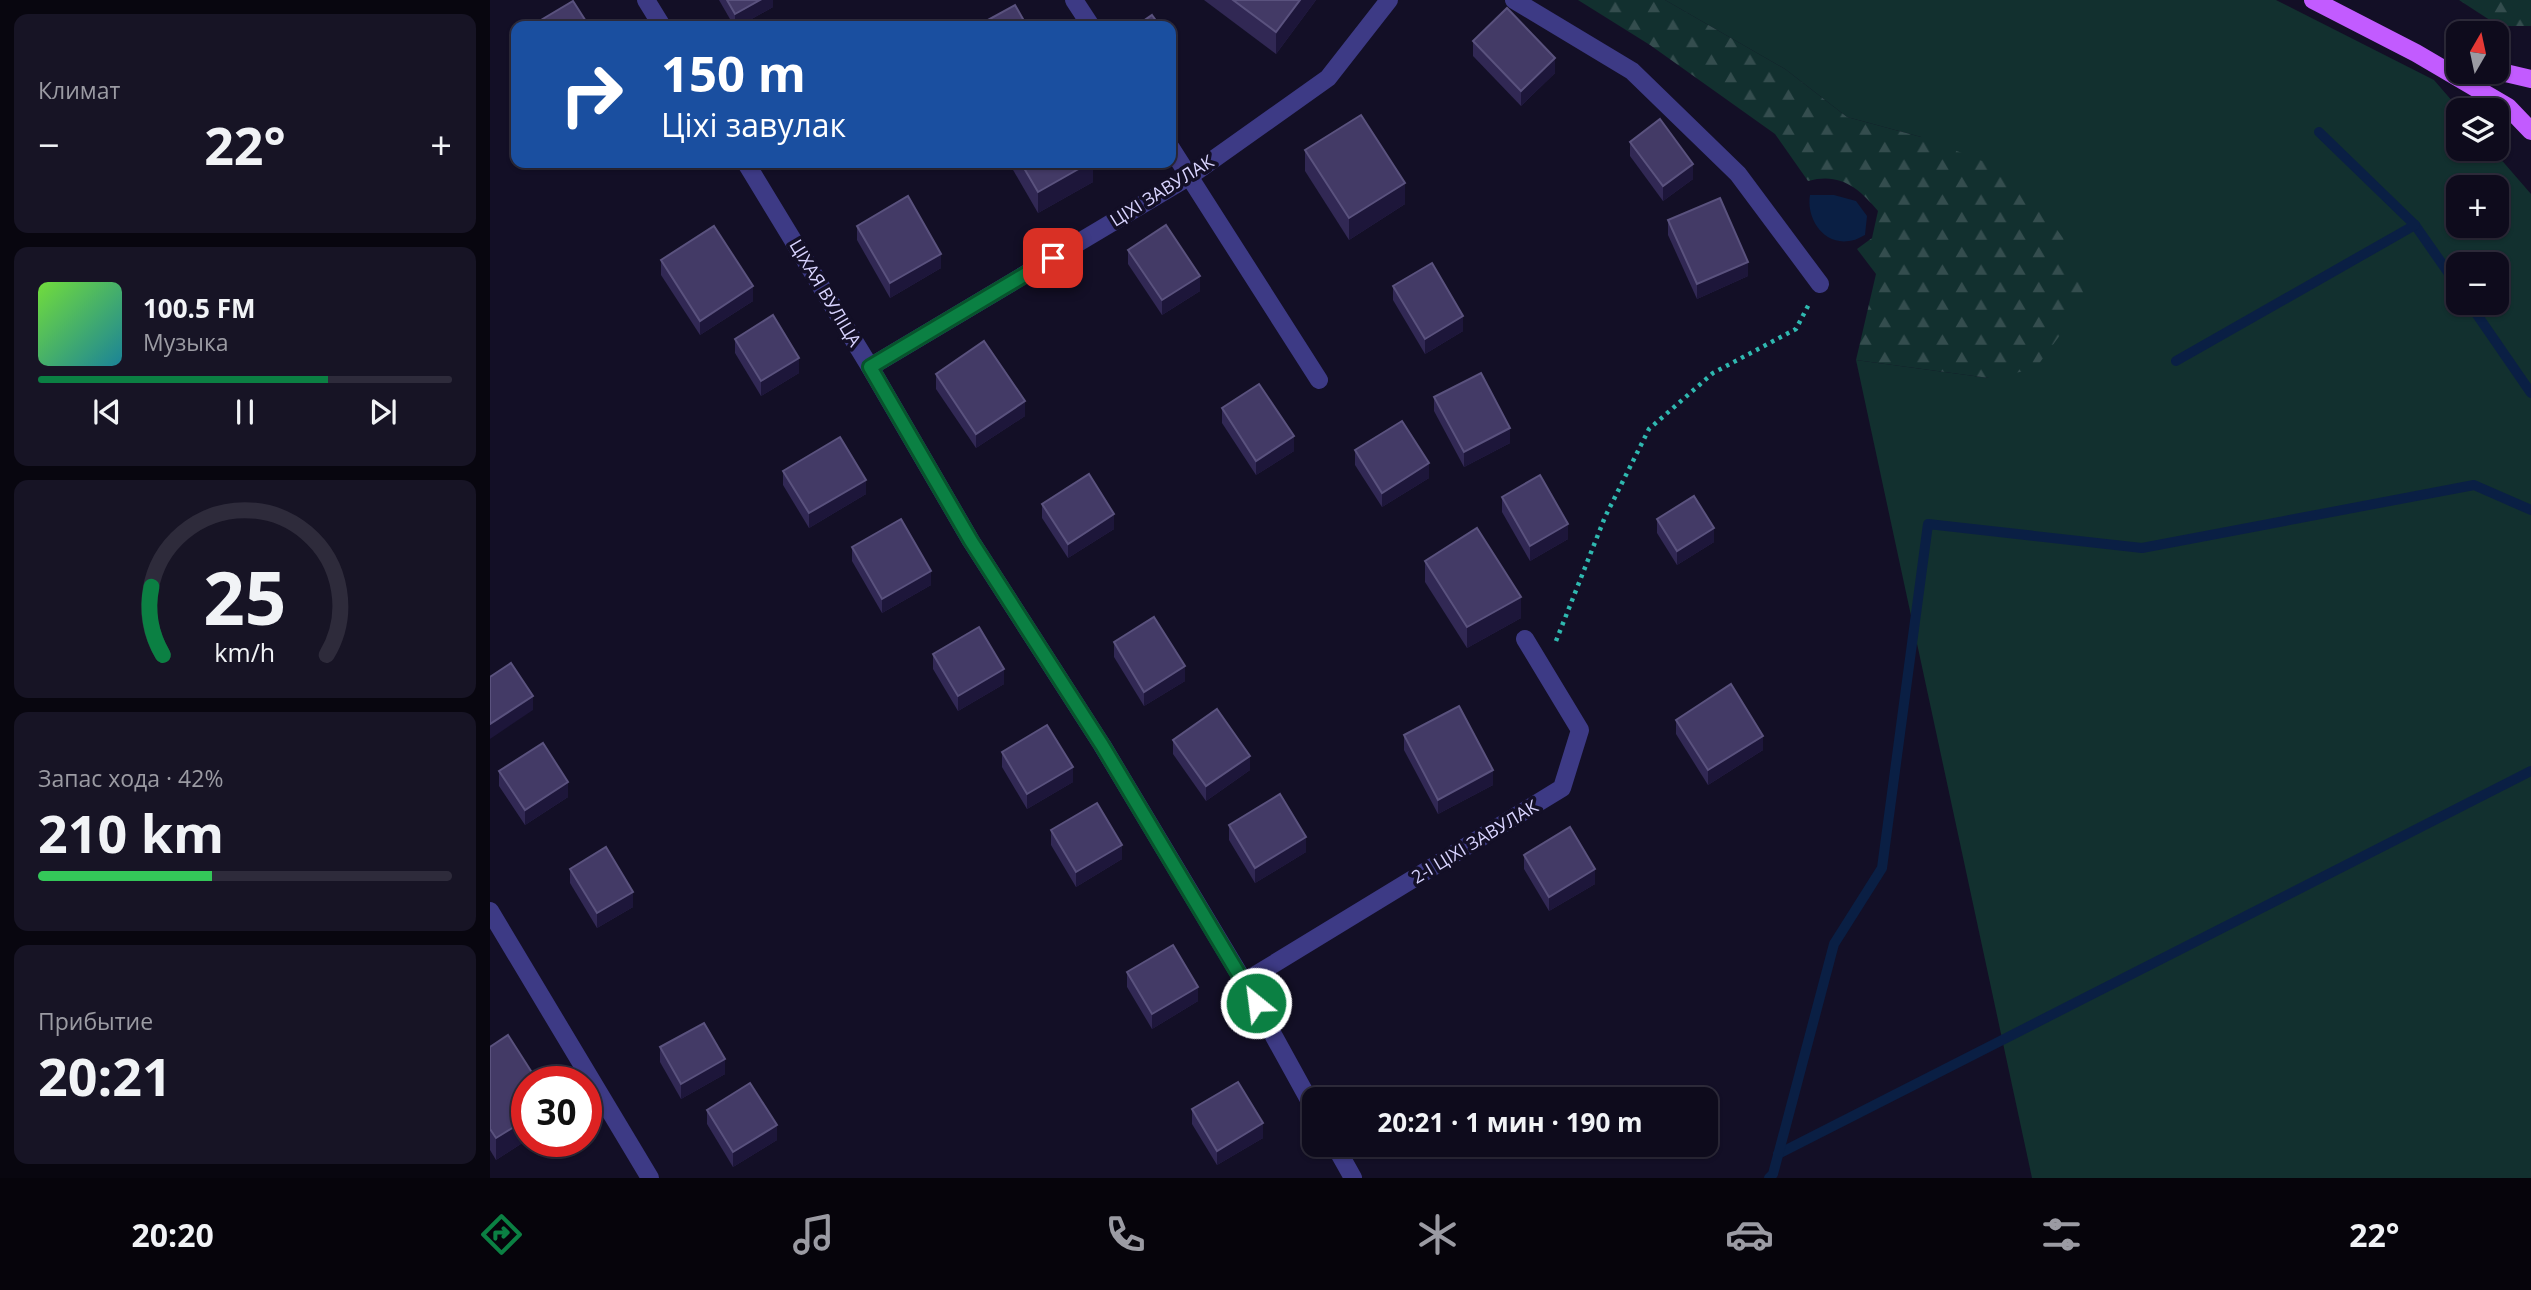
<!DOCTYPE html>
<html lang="ru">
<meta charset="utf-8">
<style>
body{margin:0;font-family:"Open Sans",sans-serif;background:#171425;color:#f1f3f6;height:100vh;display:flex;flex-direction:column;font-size:26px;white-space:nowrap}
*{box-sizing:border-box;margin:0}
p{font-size:23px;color:#9b9ba3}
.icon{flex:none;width:38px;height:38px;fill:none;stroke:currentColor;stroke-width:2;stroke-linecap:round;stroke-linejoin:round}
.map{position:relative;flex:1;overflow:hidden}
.panel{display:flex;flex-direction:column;gap:14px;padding:14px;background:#08060f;width:490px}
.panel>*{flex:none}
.top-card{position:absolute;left:21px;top:21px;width:665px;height:147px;border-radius:14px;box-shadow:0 2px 5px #0004,0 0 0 2px #2e2b3b;background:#1a4fa0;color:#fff;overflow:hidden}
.needle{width:46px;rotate:9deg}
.controls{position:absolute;left:1956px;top:21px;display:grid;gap:14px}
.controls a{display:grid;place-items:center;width:63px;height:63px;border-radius:14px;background:#0e0b1c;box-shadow:0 2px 5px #0004,0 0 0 2px #2e2b3b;font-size:35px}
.speed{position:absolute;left:21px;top:1066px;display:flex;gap:14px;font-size:35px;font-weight:700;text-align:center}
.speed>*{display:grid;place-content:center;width:91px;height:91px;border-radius:50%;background:#0e0b1c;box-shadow:0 2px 5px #0004,0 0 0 2px #2e2b3b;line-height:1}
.speed .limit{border:10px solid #d22;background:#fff;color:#111}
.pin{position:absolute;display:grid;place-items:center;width:60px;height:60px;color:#fff;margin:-30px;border-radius:14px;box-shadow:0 4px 10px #0006}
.me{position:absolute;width:77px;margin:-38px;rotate:331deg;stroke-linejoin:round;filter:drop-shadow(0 0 5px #0008)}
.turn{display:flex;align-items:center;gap:24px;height:147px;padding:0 35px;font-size:32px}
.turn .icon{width:91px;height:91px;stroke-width:2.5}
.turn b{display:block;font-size:49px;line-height:60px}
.big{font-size:52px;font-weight:700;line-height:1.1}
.panel .card{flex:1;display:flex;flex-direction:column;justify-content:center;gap:10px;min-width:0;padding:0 24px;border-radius:14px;background:#171425}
.panel .dial{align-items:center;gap:0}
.dial svg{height:182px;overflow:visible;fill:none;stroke:#2e2b3b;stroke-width:7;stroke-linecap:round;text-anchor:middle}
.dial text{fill:#f1f3f6;stroke:none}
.song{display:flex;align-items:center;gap:21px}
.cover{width:84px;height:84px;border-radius:10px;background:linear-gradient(135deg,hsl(100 70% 55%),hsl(190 70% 35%))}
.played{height:7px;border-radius:4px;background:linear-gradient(90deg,#0b8043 70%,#2e2b3b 70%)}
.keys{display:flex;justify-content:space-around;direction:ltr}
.heat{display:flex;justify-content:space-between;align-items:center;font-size:38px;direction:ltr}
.charge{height:10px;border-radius:5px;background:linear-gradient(90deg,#34c759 42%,#2e2b3b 0)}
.trip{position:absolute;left:812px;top:1087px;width:416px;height:70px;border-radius:14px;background:#0e0b1c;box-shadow:0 2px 5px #0004,0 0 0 2px #2e2b3b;font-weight:700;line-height:70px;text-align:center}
.dock{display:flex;height:112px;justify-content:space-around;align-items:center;background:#06040b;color:#9b9ba3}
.dock .icon{width:49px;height:49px}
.dock .active{color:#0b8043}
.dock b{font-size:32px;color:#f1f3f6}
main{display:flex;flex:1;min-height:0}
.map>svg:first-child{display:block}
</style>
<main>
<section class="panel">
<div class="card"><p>Климат</p>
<div class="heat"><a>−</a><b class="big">22°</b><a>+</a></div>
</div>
<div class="card">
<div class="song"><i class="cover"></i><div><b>100.5 FM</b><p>Музыка</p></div></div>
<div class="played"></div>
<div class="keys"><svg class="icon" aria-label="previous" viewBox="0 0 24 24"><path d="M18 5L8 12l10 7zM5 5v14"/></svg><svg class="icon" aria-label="pause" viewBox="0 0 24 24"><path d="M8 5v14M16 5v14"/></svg><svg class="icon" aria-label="next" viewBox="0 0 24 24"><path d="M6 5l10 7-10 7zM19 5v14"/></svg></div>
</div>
<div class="card dial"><svg viewBox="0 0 100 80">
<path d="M14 69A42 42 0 1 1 86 69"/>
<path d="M14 69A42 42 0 0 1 9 39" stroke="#0b8043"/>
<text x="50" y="56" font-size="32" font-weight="700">25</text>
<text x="50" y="72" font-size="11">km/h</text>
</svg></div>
<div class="card"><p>Запас хода · 42%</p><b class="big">210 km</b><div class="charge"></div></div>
<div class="card"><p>Прибытие</p><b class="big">20:21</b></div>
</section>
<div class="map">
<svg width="2041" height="1178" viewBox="0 0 2041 1178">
<defs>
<pattern id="forest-firs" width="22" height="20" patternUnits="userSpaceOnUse" patternTransform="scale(1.75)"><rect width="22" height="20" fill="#12302f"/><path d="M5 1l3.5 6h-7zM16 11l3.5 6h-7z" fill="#344d4e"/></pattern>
</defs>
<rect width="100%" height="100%" fill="#130f26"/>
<path fill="#12302f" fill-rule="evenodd" d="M1175 0H1786L1944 80 1970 110 1969 149H2002L2041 194V1178H1542L1366 360 1499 378 1431 137 1357 117 1295 69ZM1969 187H2007V226H1969ZM1969 264H2007V303H1969Z"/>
<g fill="url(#forest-firs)">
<path d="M1088 0H1175L1295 69 1357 117 1431 137 1528 175 1573 238 1596 300 1545 369 1499 378 1366 360 1386 274 1367 249 1382 238 1388 211C1369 188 1350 172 1318 181L1285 134 1160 45Z"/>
<polygon points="1969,0 2041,0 2041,26 2009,26"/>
</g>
<path fill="#0a1f44" d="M1320 195H1344L1366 201 1377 216 1375 235C1371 237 1364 241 1359 241 1333 245 1316 218 1320 195Z"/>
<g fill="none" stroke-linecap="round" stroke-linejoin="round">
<g stroke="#0a1f44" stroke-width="10">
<polyline points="1925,225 1969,288"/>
<polyline points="1979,303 2041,393"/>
<polyline points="1686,361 1925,225 1829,132"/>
<polyline points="1288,1154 2041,771"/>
<polyline points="1279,1178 1283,1174 1344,944 1392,868 1438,524 1652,548 1984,485 2041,510"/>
</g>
<polyline stroke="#2fb8b0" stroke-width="4.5" stroke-dasharray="3.5 5" stroke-linecap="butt" points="1066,641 1115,517 1159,429 1223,373 1306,329 1319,304"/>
<g stroke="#3d3a85" stroke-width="18">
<polyline points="156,0 172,26"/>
<polyline points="584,0 601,26"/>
<polyline points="1024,0 1142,71 1248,174 1330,284"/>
<polyline points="681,148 829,380"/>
<polyline points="256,163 380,367 481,541 612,745 754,982 824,1109"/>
<polyline points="380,367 700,176 838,78 899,0"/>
<polyline points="0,911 160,1178"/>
<polyline points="754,982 1072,788 1090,730 1035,639"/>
<polyline points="844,1144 863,1178"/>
</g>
<g stroke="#c25bff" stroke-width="18">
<polyline points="1823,0 1926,53 2018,107 2041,131"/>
<polyline points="2007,71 2041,79"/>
</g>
</g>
<g fill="#312854">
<polygon points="229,0 283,0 283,7 249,26 244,26"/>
<polygon points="714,0 826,0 786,54"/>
<polygon points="983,41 1065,73 1031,106 983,56"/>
<polygon points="1140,142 1203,179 1173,201 1140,156"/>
<polygon points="815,150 915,204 859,240 815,171"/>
<polygon points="519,163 603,163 603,182 548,213"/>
<polygon points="1178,220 1258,276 1207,299 1178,235"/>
<polygon points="367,226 451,268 400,298 367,240"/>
<polygon points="638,250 710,291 672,315 638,264"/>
<polygon points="171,260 263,301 210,335 171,275"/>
<polygon points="903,286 973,331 935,354 903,300"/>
<polygon points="245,339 309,373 271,396 245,353"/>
<polygon points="446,374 535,416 486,448 446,389"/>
<polygon points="944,397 1020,443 974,467 944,411"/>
<polygon points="732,408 804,451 766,475 732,423"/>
<polygon points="865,450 939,478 892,507 865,465"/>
<polygon points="293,471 376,494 319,528 293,485"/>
<polygon points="1012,497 1078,539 1040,561 1012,512"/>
<polygon points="552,504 624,529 578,558 552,518"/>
<polygon points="1167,519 1224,542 1187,565 1167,533"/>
<polygon points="362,547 441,585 392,613 362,561"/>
<polygon points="935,561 1031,618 977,648 935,582"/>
<polygon points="624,642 695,681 654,706 624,657"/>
<polygon points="443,654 514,684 468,711 443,669"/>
<polygon points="1186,720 1273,750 1218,785 1186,734"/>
<polygon points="914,735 1003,785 948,814 914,750"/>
<polygon points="683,740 760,770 716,801 683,754"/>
<polygon points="512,752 583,782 537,809 512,767"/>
<polygon points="9,771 78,797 35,825 9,786"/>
<polygon points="739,825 816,852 765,883 739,840"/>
<polygon points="561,830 632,859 586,887 561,845"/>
<polygon points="1034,855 1105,884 1059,911 1034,869"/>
<polygon points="80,869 143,907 107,928 80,883"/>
<polygon points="637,972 708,1001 662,1029 637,987"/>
<polygon points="0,1047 37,1082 37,1140 6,1160 0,1150"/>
<polygon points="170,1047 235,1074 191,1099 170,1062"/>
<polygon points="702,1109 773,1138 727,1165 702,1124"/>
<polygon points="217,1110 287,1140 243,1167 217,1124"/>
</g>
<g fill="#1d163a">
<polygon points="270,0 283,0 283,7 249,26 245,26 245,14"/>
<polygon points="810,0 826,0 786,54 786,32"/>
<polygon points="1065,58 1065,73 1031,106 1031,91"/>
<polygon points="599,163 603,163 603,182 548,213 548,192"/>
<polygon points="1203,164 1203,179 1173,201 1173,186"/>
<polygon points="915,183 915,204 859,240 859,218"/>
<polygon points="451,254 451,268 400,298 400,283"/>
<polygon points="1258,262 1258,276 1207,299 1207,284"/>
<polygon points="710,276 710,291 672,315 672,300"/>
<polygon points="263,286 263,301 210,335 210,321"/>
<polygon points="973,316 973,331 935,354 935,339"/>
<polygon points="309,358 309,373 271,396 271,381"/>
<polygon points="535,401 535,416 486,448 486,434"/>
<polygon points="1020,428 1020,443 974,467 974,452"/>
<polygon points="804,436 804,451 766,475 766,461"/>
<polygon points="939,463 939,478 892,507 892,493"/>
<polygon points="376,480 376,494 319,528 319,513"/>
<polygon points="624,514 624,529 578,558 578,544"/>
<polygon points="1078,524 1078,539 1040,561 1040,546"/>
<polygon points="1224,528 1224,542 1187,565 1187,551"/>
<polygon points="441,571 441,585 392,613 392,599"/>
<polygon points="1031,597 1031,618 977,648 977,627"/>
<polygon points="695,666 695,681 654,706 654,692"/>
<polygon points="514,669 514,684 468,711 468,696"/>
<polygon points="43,696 43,710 0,739 0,724"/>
<polygon points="1273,736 1273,750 1218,785 1218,770"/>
<polygon points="760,756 760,770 716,801 716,786"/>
<polygon points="583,767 583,782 537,809 537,794"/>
<polygon points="1003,770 1003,785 948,814 948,800"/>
<polygon points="78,782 78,797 35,825 35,810"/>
<polygon points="816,837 816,852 765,883 765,868"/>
<polygon points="632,845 632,859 586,887 586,872"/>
<polygon points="1105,869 1105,884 1059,911 1059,897"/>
<polygon points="143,892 143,907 107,928 107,913"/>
<polygon points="708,987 708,1001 662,1029 662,1014"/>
<polygon points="235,1059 235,1074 191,1099 191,1084"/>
<polygon points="37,1119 37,1140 6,1160 6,1138"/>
<polygon points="773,1123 773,1138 727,1165 727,1151"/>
<polygon points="287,1125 287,1140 243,1167 243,1152"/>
</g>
<g fill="#433a66" stroke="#5a527e" stroke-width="2">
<polygon points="237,0 270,0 245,14"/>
<polygon points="743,0 810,0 786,32"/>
<polygon points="83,1 99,26 41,26"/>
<polygon points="525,5 537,26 487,26"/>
<polygon points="1017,8 1065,58 1031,91 983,41"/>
<polygon points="662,15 670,26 646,26"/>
<polygon points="871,115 915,183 859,218 815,150"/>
<polygon points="1170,119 1203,164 1173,186 1140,142"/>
<polygon points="531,163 599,163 548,192"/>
<polygon points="418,196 451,254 400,283 367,226"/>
<polygon points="1230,198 1258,262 1207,284 1178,220"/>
<polygon points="676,225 710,276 672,300 638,250"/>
<polygon points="224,226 263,286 210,321 171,260"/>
<polygon points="942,263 973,316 935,339 903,286"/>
<polygon points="283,315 309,358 271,381 245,339"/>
<polygon points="494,341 535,401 486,434 446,374"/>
<polygon points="991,373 1020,428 974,452 944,397"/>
<polygon points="769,384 804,436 766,461 732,408"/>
<polygon points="912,421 939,463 892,493 865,450"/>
<polygon points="350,437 376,480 319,513 293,471"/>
<polygon points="599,474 624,514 578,544 552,504"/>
<polygon points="1050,475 1078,524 1040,546 1012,497"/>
<polygon points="1204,496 1224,528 1187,551 1167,519"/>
<polygon points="411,519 441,571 392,599 362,547"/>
<polygon points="987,528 1031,597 977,627 935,561"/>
<polygon points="664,617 695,666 654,692 624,642"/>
<polygon points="489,627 514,669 468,696 443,654"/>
<polygon points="21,663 43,696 0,724 0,677"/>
<polygon points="1241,684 1273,736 1218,770 1186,720"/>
<polygon points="969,706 1003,770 948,800 914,735"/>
<polygon points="727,709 760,756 716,786 683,740"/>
<polygon points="557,725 583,767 537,794 512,752"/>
<polygon points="53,743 78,782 35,810 9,771"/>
<polygon points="790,794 816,837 765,868 739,825"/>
<polygon points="607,803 632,845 586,872 561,830"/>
<polygon points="1080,827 1105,869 1059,897 1034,855"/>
<polygon points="116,847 143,892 107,913 80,869"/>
<polygon points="683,945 708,987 662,1014 637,972"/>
<polygon points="214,1023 235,1059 191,1084 170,1047"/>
<polygon points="18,1035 48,1082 37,1082 37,1119 6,1138 0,1129 0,1047"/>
<polygon points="748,1082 773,1123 727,1151 702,1109"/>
<polygon points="260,1083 287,1125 243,1152 217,1110"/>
</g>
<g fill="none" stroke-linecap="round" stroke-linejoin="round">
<g stroke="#07532c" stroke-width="18">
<polyline id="route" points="563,258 380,367 481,541 612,745 766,1003"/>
</g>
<use href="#route" stroke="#0b8043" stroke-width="12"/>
</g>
<g text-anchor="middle" stroke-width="7" stroke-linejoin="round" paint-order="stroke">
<g font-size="18" fill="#d9d4ff" stroke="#130f26">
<text transform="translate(672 191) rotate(-32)" y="6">ЦІХІ ЗАВУЛАК</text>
<text transform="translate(335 293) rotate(59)" y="6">ЦІХАЯ ВУЛІЦА</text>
<text transform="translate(985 842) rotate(-31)" y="6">2-І ЦІХІ ЗАВУЛАК</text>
</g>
</g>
</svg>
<div class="controls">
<a><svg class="needle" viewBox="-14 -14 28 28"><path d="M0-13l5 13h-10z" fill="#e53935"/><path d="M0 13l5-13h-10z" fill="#9b9ba3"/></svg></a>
<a><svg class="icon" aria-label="layers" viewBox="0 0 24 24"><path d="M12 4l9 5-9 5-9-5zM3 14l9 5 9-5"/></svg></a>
<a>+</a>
<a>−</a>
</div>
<div class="speed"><div class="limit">30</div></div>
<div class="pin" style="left:563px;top:258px;background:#d93025"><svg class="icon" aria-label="arrive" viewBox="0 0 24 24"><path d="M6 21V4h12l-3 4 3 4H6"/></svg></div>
<svg class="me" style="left:766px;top:1003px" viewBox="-20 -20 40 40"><circle r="17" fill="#0b8043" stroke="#fff" stroke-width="3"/><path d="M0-11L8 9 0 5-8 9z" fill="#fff"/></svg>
<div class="trip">20:21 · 1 мин · 190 m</div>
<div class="top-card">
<div class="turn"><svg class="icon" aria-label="right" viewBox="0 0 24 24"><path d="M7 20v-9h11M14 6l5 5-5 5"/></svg><div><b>150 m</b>Ціхі завулак</div></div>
</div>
</div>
</main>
<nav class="dock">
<b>20:20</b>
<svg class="icon active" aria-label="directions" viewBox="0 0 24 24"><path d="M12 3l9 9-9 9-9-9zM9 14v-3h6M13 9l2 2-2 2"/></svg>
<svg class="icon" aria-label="music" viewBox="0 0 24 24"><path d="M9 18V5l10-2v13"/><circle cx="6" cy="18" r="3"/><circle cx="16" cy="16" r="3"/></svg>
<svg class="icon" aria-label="phone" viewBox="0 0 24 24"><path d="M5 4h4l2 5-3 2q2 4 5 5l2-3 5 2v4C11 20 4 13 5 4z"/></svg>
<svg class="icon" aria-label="climate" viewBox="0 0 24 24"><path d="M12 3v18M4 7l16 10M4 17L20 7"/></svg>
<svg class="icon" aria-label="car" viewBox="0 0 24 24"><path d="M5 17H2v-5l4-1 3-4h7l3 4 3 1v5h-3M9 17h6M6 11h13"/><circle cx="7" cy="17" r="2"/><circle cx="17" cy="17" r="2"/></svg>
<svg class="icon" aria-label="filters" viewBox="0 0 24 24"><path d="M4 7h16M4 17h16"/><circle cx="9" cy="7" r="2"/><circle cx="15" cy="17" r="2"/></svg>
<b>22°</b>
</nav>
